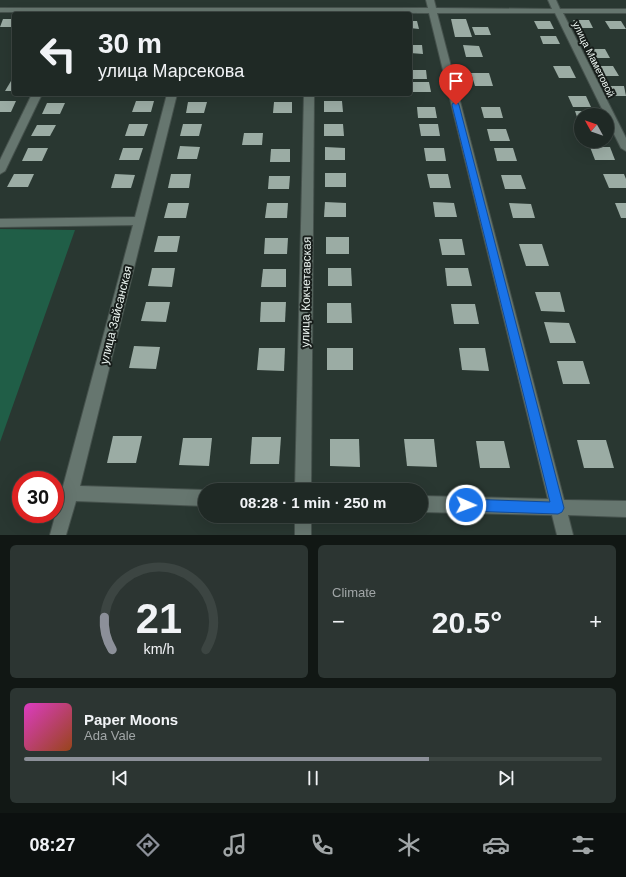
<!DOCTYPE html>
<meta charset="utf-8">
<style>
body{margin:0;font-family:Helvetica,sans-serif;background:#2c3532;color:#f1f3f6;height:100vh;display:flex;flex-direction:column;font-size:15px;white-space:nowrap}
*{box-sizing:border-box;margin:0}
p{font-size:13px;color:#a1a6a7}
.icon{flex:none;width:22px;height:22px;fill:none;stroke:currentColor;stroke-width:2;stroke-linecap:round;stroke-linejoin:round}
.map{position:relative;height:535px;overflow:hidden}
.panel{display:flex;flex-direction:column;gap:10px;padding:10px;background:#111714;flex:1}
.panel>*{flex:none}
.top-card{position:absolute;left:12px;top:12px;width:400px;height:84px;border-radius:4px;box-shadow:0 4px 16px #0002,0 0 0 1px #3c4542;background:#1f2925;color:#f1f3f6;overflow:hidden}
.needle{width:26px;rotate:310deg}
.tools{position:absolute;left:574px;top:108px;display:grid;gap:8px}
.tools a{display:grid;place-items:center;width:40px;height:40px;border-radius:50%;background:#1f2925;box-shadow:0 4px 16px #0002,0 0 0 1px #3c4542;font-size:20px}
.speed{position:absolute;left:12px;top:471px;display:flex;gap:8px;font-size:20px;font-weight:700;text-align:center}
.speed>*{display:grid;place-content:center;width:52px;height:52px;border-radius:50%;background:#1f2925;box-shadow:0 4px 16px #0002,0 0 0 1px #3c4542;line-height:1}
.speed .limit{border:6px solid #d22;background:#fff;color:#111}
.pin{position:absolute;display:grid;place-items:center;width:34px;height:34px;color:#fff;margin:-41px -17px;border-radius:50% 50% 50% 0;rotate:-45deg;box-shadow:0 0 4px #0007}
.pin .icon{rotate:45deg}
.me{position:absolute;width:44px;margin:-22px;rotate:92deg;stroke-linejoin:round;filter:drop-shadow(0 0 3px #0008)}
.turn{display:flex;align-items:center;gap:14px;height:84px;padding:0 20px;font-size:18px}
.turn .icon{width:52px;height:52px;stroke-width:2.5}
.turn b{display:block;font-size:28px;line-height:34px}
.big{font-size:30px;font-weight:700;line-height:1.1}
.panel .tile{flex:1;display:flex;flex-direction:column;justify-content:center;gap:6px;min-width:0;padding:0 14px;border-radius:6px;background:#2c3532}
.panel .dial{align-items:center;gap:0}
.dial svg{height:104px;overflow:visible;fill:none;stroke:#3c4542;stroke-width:7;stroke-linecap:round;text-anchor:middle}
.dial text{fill:#f1f3f6;stroke:none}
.song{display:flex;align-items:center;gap:12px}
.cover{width:48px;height:48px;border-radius:6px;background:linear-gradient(135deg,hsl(310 70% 55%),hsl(20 70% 35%))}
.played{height:4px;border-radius:2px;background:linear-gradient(90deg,#8c9099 70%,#3c4542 70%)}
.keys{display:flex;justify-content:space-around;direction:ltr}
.heat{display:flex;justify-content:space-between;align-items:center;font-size:22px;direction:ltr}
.panel .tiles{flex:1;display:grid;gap:10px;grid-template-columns:1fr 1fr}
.tile:last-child{grid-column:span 2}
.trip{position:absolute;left:198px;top:483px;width:230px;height:40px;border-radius:20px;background:#1f2925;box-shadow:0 4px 16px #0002,0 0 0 1px #3c4542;font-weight:700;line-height:40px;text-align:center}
.tab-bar{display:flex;height:64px;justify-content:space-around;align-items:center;background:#0c100f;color:#a1a6a7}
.tab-bar .icon{width:28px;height:28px}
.tab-bar .on{color:#8c9099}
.tab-bar b{font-size:18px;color:#f1f3f6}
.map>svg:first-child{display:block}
</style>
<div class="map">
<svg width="626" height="535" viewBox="0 0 626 535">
<rect width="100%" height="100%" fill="#293731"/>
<polygon fill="#205e47" points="0,229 75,230 0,442"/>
<g fill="#9baca4">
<polygon points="3,19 14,19 14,27 0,27"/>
<polygon points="451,19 466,19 472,37 455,37"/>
<polygon points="573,20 589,20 593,28 577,28"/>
<polygon points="410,21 417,21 419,29 410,28"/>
<polygon points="534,21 550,21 554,29 538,29"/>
<polygon points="605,21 621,21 626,29 610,29"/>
<polygon points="472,27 488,27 491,35 475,35"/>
<polygon points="540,36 556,36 560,44 543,44"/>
<polygon points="410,45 422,45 423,54 410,53"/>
<polygon points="463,45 479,46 483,57 466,57"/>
<polygon points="588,49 605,49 610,58 593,58"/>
<polygon points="553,66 570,66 576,78 559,78"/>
<polygon points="596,66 613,66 619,76 601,76"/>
<polygon points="410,70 426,70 427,79 410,79"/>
<polygon points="471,73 489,73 493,86 475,86"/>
<polygon points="11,81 14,81 14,91 5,91"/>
<polygon points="412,82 429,82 431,92 413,92"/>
<polygon points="607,86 624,86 626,96 612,96"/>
<polygon points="568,96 586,96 591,107 573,107"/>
<polygon points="0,101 16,101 11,112 0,112"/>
<polygon points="136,101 154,101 151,112 132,112"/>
<polygon points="324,101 342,101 343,112 324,112"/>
<polygon points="188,102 207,102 204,113 186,113"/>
<polygon points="274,102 292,102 292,113 273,113"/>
<polygon points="47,103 65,103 60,114 42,114"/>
<polygon points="417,107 435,107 437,118 418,118"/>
<polygon points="481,107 500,107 503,118 484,118"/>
<polygon points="575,111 593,111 595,115 581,115 581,123 579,123"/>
<polygon points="129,124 148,124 144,136 125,136"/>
<polygon points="183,124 202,124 199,136 180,136"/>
<polygon points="324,124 343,124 344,136 324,136"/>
<polygon points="419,124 438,124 440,136 421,136"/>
<polygon points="37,125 56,125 50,136 31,136"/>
<polygon points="487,129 506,129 510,141 490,141"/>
<polygon points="244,133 263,133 262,145 242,145"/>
<polygon points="180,146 200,147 197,159 177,159"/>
<polygon points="325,147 345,148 345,160 325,160"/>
<polygon points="590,147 610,147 615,160 595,160"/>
<polygon points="28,148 48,148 42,161 22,161"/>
<polygon points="123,148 143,148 139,160 119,160"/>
<polygon points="424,148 444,148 446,161 426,161"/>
<polygon points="494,148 513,148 517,161 497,161"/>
<polygon points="271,149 290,149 290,162 270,162"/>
<rect x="325" y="173" width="21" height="14"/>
<polygon points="14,174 34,174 28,187 7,187"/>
<polygon points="115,174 135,175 131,188 111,188"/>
<polygon points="171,174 191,174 189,188 168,188"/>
<polygon points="427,174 448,174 451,188 430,188"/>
<polygon points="603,174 624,174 626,179 626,188 609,188"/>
<polygon points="501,175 521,175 526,189 505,189"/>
<polygon points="269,176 290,176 289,189 268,189"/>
<polygon points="325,202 346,203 346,217 324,217"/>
<polygon points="433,202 454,203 457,217 435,217"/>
<polygon points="168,203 189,203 186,218 164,218"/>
<polygon points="267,203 288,203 287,218 265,218"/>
<polygon points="509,203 531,204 535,218 513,218"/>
<polygon points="615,203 626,203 626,218 621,218"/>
<polygon points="158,236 180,236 177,252 154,252"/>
<rect x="326" y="237" width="23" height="17"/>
<polygon points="265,238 288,238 287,254 264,254"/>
<polygon points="439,239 462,239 465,255 442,255"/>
<polygon points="519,244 542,244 549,266 526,266"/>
<polygon points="152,268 175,268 172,287 148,286"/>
<polygon points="328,268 351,268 352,286 328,286"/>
<polygon points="445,268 468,268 472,286 447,286"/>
<polygon points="263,269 286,269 286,287 261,287"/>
<polygon points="535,292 560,292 565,312 541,311"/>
<polygon points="146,302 170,302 166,322 141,321"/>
<polygon points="261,302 286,302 285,322 260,322"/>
<polygon points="327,303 351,303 352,323 327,323"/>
<polygon points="451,304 475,304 479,324 454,324"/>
<polygon points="544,322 569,323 576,343 550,343"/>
<polygon points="134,346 160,347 156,369 129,368"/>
<polygon points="259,348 285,348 284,371 257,370"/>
<rect x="327" y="348" width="26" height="22"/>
<polygon points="459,348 485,348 489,371 462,370"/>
<polygon points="557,361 583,361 590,384 563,384"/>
<polygon points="113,436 142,436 136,463 107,463"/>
<polygon points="252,437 281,437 279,464 250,464"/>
<polygon points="183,438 212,438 209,466 179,465"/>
<polygon points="330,439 359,439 360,467 330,466"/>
<polygon points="404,439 434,439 437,467 407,466"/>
<polygon points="577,440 606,440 614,468 584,468"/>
<polygon points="476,441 504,441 510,468 480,468"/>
</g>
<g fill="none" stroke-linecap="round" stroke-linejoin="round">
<g stroke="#46524d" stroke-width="2">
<g id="minor">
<polygon points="426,0 434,0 436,8 552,9 548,0 556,0 560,9 626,9 626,13 563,13 626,138 626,151 621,148 607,120 607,115 605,115 555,13 437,13 564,500 626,501 626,517 568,515 573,535 557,535 552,515 421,512 421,496 548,499 429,13 0,12 0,8 428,8"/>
<polygon points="32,94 42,94 5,171 0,174 0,160"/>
<polygon points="167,94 177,94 80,486 205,490 205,506 76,501 66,535 50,535 133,225 0,227 0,219 135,217"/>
<polygon points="304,94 314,94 311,490 295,490"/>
<rect x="295" y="516" width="16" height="19"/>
</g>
</g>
<use href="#minor" fill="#66766f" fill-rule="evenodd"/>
</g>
<polygon fill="#1a73e8" stroke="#114b97" points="453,103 458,103 459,105 564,508 562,512 558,514 466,511 462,509 460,505 462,501 466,499 550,502 452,105"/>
<g text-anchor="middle" stroke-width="4" stroke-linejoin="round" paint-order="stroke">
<g font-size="10" fill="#ecf5f1" stroke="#171d1a">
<text transform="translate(594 59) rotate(64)" y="4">улица Маметовой</text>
</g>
<g font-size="12" fill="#ecf5f1" stroke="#171d1a">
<text transform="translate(306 292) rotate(-89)" y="4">улица Кокчетавская</text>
<text transform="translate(116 315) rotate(-76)" y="4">улица Зайсанская</text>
</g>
</g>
</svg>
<div class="tools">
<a><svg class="needle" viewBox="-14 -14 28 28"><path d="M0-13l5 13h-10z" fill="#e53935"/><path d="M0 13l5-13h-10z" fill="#a1a6a7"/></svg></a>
</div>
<div class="speed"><div class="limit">30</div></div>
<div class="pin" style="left:456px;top:105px;background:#d93025"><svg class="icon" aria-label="arrive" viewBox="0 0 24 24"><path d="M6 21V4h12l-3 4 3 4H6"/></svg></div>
<svg class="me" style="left:466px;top:505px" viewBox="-20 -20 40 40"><circle r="17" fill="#1a73e8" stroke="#fff" stroke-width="3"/><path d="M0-11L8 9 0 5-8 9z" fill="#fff"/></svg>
<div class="trip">08:28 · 1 min · 250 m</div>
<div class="top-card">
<div class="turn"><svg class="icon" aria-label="left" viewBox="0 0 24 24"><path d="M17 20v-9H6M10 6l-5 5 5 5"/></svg><div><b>30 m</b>улица Марсекова</div></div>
</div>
</div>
<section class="panel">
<div class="tiles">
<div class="tile dial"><svg viewBox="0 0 100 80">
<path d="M14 69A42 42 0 1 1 86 69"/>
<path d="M14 69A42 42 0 0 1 8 44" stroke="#8c9099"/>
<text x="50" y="56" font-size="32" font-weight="700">21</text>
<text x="50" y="72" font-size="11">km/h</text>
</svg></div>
<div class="tile"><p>Climate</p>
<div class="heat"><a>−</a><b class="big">20.5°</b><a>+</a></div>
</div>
<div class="tile">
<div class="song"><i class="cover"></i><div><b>Paper Moons</b><p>Ada Vale</p></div></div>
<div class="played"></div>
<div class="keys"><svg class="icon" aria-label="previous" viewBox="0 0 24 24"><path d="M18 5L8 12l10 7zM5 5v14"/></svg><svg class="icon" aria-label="pause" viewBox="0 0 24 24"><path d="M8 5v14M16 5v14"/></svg><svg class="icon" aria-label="next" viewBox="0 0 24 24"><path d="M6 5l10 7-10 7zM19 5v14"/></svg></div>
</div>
</div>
</section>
<nav class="tab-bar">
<b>08:27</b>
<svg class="icon on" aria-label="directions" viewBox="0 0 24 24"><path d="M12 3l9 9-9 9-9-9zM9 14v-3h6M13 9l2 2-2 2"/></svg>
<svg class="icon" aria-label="music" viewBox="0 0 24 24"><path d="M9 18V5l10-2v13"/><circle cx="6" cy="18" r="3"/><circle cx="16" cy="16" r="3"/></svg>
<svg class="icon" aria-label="phone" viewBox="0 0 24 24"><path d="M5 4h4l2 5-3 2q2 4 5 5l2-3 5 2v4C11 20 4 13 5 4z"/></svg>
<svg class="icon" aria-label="climate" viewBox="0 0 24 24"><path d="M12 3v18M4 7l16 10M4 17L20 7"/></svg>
<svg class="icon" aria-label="car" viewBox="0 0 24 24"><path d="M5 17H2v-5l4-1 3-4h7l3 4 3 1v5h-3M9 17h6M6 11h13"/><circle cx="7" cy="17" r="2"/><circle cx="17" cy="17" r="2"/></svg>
<svg class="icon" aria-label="filters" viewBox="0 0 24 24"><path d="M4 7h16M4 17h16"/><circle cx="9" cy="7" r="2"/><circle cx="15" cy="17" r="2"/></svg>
</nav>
